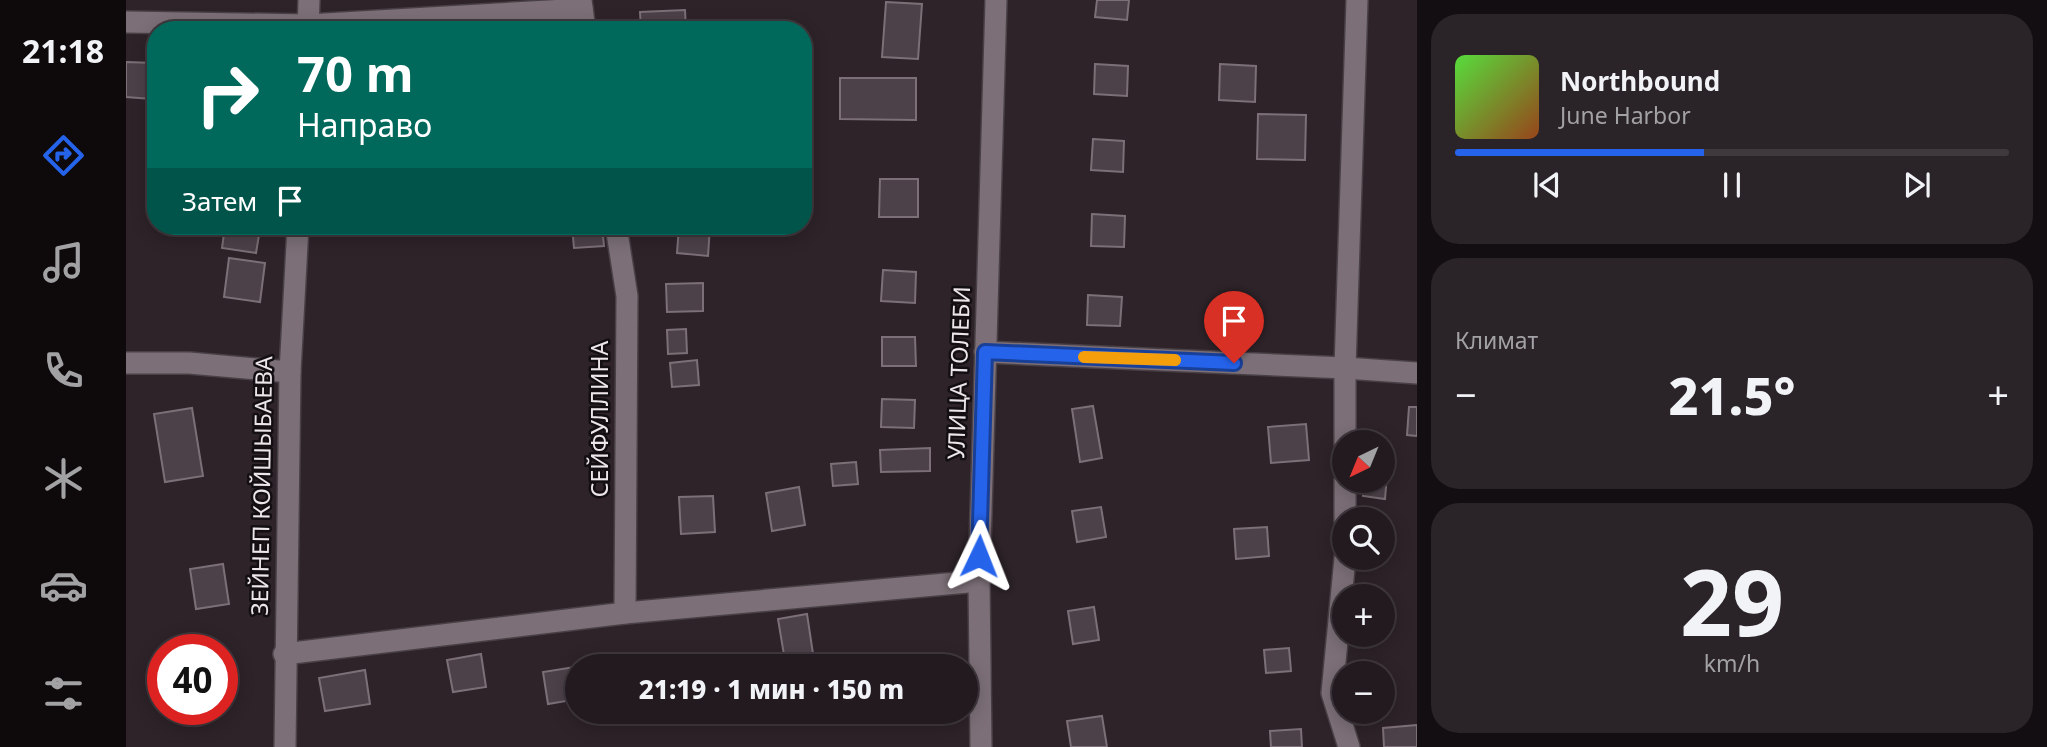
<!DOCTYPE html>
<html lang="ru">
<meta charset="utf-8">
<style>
body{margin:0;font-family:"Noto Sans",sans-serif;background:#2a2328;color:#f1f3f6;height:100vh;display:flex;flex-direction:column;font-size:26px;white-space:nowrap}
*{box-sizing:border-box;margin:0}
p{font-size:23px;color:#a2a1a4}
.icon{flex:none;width:38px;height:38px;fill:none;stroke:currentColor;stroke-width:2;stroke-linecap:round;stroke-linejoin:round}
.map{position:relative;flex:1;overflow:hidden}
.panel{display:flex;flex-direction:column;gap:14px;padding:14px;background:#130e11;width:630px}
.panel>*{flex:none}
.hud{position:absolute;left:21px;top:21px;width:665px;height:214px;border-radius:28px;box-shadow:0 4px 18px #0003,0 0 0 2px #3f383d;background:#00695c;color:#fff;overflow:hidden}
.needle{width:46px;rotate:223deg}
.tools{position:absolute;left:1206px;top:430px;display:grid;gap:14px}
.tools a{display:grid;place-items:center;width:63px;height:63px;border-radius:50%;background:#221a1f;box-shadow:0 4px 18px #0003,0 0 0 2px #3f383d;font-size:35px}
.speed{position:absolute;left:21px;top:634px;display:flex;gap:14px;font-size:35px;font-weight:700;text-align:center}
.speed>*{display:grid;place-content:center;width:91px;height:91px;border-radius:50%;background:#221a1f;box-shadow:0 4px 18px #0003,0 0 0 2px #3f383d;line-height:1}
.speed .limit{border:10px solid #d22;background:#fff;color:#111}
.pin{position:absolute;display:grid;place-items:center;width:60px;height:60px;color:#fff;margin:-72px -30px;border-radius:50% 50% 50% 0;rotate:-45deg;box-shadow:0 0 7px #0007}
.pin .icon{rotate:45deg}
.me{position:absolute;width:77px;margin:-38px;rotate:2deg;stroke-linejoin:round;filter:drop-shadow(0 0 5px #0008)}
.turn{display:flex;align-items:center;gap:24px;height:147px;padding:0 35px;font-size:32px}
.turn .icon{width:91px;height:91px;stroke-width:2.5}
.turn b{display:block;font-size:49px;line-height:60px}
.then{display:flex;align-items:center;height:66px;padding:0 35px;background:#0003;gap:14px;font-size:26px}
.big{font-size:52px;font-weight:800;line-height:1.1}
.panel .card{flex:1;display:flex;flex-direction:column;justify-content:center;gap:10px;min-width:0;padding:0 24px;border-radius:28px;background:#2a2328}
.panel .dial{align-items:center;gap:0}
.dial b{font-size:91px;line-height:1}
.song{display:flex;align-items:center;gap:21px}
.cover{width:84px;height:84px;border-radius:10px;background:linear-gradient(135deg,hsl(110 70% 55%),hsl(20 70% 35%))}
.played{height:7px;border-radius:4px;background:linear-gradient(90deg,#2563eb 45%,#3f383d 45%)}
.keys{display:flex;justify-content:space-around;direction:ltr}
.heat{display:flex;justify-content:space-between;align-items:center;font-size:38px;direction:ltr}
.trip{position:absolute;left:439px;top:654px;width:413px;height:70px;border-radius:35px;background:#221a1f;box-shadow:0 4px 18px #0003,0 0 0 2px #3f383d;font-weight:800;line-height:70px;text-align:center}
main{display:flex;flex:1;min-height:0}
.tab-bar{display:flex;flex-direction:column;width:126px;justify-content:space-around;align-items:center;background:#0e0a0c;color:#a2a1a4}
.tab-bar .icon{width:49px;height:49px}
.tab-bar .on{color:#2563eb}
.tab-bar b{font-size:32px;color:#f1f3f6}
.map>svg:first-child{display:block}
</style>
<main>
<nav class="tab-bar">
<b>21:18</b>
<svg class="icon on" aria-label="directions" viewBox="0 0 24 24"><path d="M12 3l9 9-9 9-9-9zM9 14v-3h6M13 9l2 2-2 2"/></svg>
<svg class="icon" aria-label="music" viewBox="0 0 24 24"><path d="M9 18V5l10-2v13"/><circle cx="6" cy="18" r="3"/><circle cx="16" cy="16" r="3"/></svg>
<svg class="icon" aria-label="phone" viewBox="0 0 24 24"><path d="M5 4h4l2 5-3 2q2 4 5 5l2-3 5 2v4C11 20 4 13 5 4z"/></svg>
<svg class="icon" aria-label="climate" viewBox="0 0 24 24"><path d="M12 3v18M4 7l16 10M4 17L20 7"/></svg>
<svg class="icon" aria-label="car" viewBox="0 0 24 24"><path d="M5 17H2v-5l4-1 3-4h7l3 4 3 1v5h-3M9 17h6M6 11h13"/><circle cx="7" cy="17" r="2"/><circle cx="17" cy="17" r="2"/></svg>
<svg class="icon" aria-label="filters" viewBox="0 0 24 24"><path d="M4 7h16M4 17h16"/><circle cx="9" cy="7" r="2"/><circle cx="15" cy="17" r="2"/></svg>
</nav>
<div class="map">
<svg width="1291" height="747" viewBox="0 0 1291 747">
<rect width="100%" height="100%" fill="#2d2329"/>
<g fill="#4c4148" stroke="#7c6f77" stroke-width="2">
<polygon points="971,0 1003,0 1001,20 969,17"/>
<polygon points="760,2 796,4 792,59 756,57"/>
<polygon points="559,10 560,30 515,30 514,12"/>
<polygon points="0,62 28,63 25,99 0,97"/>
<polygon points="969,64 1002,66 1001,96 968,94"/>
<polygon points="1094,64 1130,66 1129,102 1093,100"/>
<polygon points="714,78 790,78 790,120 714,119"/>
<polygon points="1132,114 1180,115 1179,160 1131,159"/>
<polygon points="967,139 998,141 997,172 965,170"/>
<polygon points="754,179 792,179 792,217 753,217"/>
<polygon points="966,214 999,216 998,247 965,246"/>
<polygon points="99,226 134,229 130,253 96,248"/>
<polygon points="446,226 476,226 478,246 448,248"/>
<polygon points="553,226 584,227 582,256 551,253"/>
<polygon points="103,258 139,263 134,302 98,297"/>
<polygon points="757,270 790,272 789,303 755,301"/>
<polygon points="577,283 577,311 541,312 540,284"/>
<polygon points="962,295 996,297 994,326 961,325"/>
<polygon points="560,329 561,353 542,354 541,330"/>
<polygon points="756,337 789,337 790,366 756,366"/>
<polygon points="571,360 573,385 546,387 544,363"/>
<polygon points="756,399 789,400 788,428 755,427"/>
<polygon points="967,406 976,458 954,462 946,409"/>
<polygon points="1283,407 1291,407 1291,436 1281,435"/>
<polygon points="66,408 77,476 39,482 28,414"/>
<polygon points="1180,424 1183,460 1145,463 1142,427"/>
<polygon points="804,448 804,471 755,472 754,450"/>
<polygon points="1256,452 1263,452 1259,499 1237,496 1238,481 1256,481"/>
<polygon points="730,462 732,484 707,486 705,464"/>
<polygon points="673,487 679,525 646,531 640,493"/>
<polygon points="587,496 589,532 555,534 553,497"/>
<polygon points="975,507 980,537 951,542 946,511"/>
<polygon points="1141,527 1143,556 1110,559 1108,529"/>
<polygon points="97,564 103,604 70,609 64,569"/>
<polygon points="968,607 973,640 947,644 942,611"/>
<polygon points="681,614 689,667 660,667 652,619"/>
<polygon points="1163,648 1165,671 1140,673 1138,650"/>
<polygon points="355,654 360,687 327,692 321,660"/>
<polygon points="783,655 785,667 744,667 743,661"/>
<polygon points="574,656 575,667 531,667 531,662"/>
<polygon points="455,666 452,667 452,699 422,704 417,672"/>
<polygon points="239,670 244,704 199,711 193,678"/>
<polygon points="976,716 981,747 945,747 941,721"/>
<polygon points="1291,725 1291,747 1258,747 1257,728"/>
<polygon points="1175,729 1176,747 1145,747 1144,731"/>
</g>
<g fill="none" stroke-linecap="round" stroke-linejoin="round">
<g stroke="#494046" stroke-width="24">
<g id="minor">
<polyline points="455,0 459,30"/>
<polyline points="0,22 182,25 456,9"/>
<polyline points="182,30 183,0"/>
<polyline points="490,226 501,296 499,613"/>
<polyline points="859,352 1219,368 1291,373"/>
<polyline points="0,363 63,363 164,372"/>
<polyline points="1219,443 1219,368 1231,0"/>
<polyline points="1219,481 1219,520"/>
<polyline points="1219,558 1206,693 1223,747"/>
<polyline points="158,654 499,613 853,581"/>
<polyline points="159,747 164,372 172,226"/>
<polyline points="855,747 853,581 870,0"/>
</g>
</g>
<use href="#minor" stroke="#7c6f77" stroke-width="21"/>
</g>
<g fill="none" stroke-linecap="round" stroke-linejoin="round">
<g stroke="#184099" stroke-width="18">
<polyline id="route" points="853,556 859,352 1108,363"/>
</g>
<use href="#route" stroke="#2563eb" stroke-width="12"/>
<polyline stroke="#f59e0b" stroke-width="12" points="958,357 1049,360"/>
</g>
<g text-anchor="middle" stroke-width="5" stroke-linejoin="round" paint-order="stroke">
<g font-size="23" fill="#ece5e9" stroke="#120e11">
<text transform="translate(833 373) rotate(-88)" y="8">УЛИЦА ТОЛЕБИ</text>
<text transform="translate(474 419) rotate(-90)" y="8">СЕЙФУЛЛИНА</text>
<text transform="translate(136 486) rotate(-89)" y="8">ЗЕЙНЕП КОЙШЫБАЕВА</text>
</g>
</g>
</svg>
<div class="tools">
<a><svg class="needle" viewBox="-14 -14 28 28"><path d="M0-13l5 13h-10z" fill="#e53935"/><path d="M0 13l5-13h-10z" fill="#a2a1a4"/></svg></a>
<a><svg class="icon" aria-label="search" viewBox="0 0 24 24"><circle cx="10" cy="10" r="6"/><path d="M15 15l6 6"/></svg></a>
<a>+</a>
<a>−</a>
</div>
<div class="speed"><div class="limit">40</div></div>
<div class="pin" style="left:1108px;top:363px;background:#d93025"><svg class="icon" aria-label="arrive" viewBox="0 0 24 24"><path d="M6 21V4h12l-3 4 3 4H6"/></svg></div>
<svg class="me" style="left:853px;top:556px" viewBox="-20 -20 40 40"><path d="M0-17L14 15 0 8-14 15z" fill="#2563eb" stroke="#fff" stroke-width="4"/></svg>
<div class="trip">21:19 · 1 мин · 150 m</div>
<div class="hud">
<div class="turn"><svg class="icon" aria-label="right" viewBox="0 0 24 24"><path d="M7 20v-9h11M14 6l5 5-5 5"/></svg><div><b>70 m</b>Направо</div></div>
<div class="then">Затем<svg class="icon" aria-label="arrive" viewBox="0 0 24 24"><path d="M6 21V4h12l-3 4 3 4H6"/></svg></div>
</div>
</div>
<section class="panel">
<div class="card">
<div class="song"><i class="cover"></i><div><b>Northbound</b><p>June Harbor</p></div></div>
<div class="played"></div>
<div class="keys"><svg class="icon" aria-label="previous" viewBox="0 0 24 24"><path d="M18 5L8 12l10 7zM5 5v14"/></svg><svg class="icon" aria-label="pause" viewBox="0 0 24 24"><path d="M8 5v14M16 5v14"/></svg><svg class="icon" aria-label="next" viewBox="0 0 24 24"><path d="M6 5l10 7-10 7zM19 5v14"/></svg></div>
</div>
<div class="card"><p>Климат</p>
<div class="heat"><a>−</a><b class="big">21.5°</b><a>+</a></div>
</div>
<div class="card dial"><b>29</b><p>km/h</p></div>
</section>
</main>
